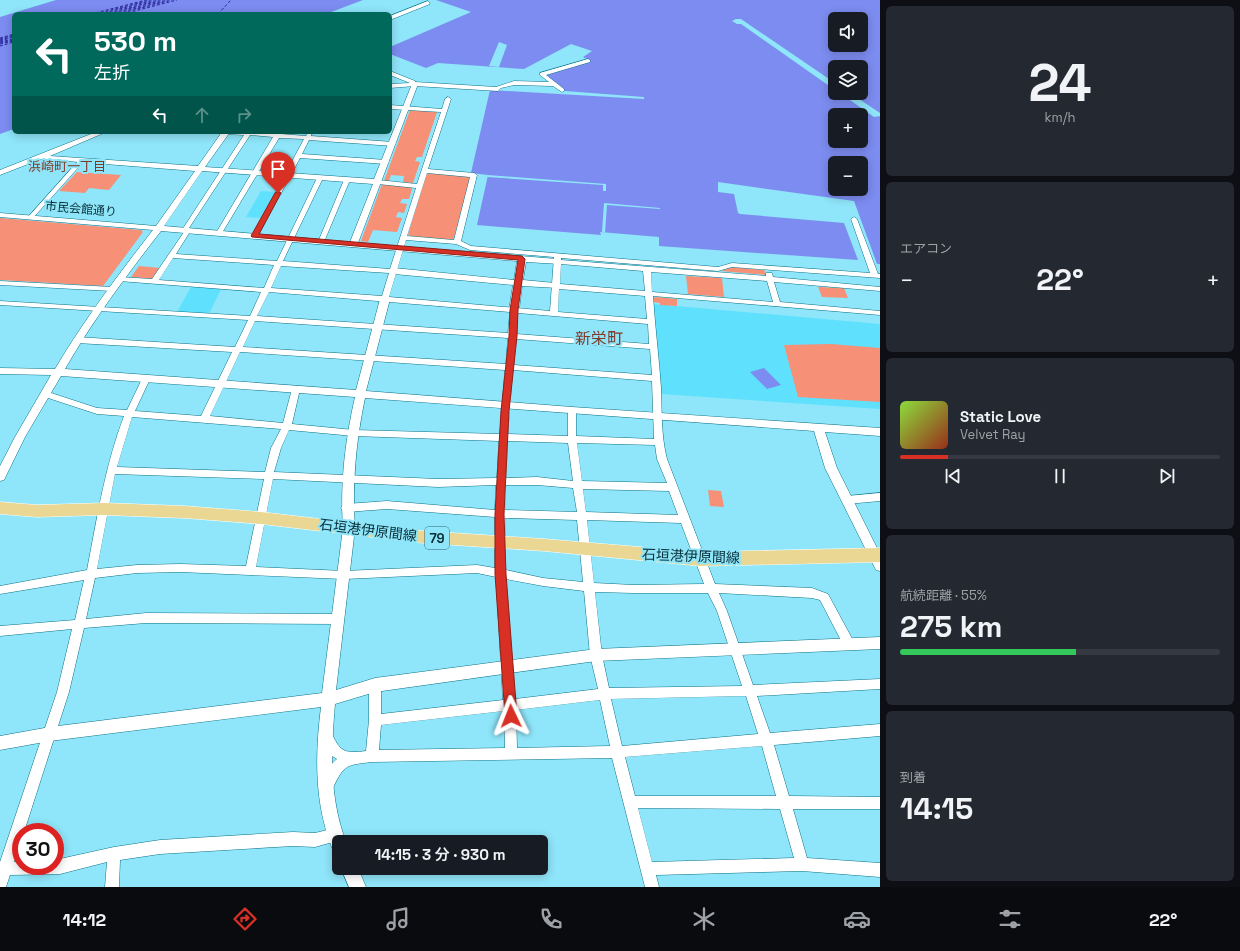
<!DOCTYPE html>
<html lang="ja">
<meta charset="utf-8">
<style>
body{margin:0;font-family:"Space Grotesk","Noto Sans JP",sans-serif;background:#242831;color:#f1f3f6;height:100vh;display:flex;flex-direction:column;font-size:15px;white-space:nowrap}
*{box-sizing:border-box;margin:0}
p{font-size:13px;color:#9ea1a6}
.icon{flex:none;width:22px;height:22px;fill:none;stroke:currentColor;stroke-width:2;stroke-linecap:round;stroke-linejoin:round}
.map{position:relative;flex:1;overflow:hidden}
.sheet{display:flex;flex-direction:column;gap:6px;padding:6px;background:#0d0f14;width:360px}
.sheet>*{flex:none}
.banner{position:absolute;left:12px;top:12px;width:380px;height:122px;border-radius:6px;box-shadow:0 2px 10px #0003;background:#00695c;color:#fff;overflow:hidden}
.controls{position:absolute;left:828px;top:12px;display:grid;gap:8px}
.controls a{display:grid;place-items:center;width:40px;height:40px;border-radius:6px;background:#171b24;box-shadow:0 2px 10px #0003;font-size:20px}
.speed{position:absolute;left:12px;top:823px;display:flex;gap:8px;font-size:20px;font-weight:700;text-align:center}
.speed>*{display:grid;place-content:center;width:52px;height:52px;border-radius:50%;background:#171b24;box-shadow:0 2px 10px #0003;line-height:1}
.speed .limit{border:6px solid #d22;background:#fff;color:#111}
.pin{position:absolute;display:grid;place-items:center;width:34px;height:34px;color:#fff;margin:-41px -17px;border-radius:50% 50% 50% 0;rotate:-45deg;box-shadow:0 0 4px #0007}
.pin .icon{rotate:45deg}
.me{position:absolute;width:44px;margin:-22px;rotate:358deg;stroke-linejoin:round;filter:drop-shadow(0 0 3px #0008)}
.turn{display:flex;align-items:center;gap:14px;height:84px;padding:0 16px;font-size:18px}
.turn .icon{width:52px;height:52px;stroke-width:2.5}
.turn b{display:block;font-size:28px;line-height:34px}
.lanes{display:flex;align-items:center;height:38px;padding:0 16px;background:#0003;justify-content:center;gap:20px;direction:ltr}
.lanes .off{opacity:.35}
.big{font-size:30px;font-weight:600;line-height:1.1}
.sheet .tile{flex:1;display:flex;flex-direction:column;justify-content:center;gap:6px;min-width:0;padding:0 14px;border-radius:6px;background:#242831}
.sheet .dial{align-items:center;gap:0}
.dial b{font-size:52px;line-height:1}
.song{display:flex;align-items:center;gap:12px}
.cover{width:48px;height:48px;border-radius:6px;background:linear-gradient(135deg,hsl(90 70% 55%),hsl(10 70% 35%))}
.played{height:4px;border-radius:2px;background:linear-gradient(90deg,#d93025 15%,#363941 15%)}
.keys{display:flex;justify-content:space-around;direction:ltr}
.heat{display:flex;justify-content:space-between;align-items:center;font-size:22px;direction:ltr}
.charge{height:6px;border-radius:3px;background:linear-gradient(90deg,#34c759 55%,#363941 0)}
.trip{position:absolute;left:332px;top:835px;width:216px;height:40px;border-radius:6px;background:#171b24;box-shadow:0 2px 10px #0003;font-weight:600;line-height:40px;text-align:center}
.dock{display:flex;height:64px;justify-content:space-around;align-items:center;background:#090b0e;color:#9ea1a6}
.dock .icon{width:28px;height:28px}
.dock .on{color:#d93025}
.dock b{font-size:18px;color:#f1f3f6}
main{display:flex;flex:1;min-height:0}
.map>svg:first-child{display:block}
</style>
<main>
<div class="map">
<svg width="880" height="887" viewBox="0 0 880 887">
<rect width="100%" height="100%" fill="#8fe5f9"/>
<g fill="#5fe1fe">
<polygon points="261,191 275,192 261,218 246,217"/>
<polygon points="191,287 221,289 209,314 177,312"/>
<polygon points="653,304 880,324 880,409 661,394"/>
</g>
<g fill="#f69077">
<polygon points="410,110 437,112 422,157 417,157 415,161 420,162 413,183 403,182 404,176 391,175 389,181 384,181"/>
<polygon points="77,172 121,175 109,190 89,188 85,193 59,191"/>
<polygon points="430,173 467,176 470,178 454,238 451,240 411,237 408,234 426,175"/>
<polygon points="382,184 413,186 409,199 402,199 400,203 407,204 404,213 398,212 396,217 402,218 397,232 373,230 368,242 361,241"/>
<polygon points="0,218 141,230 143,232 103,286 0,280"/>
<polygon points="139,266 160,268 153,279 131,277"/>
<polygon points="732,267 764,270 767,275 721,271"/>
<polygon points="686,276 722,278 724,297 688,294"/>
<polygon points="818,287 844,288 848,298 822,297"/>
<polygon points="657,297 677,299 677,306 660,305 660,303 653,302 653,298"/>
<polygon points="831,344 880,348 880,402 798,397 784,345"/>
<polygon points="708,490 721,491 724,507 710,506"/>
</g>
<g fill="#7c8cf0" fill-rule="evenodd">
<polygon points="56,0 363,0 326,14 14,14 14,129 0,134 0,17"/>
<path d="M436 0H880V264H877L854 201 718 182V192L734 194 738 213 740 214 844 223 858 260 659 246V237L600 232 601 235 477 225 488 175 471 173 490 90 644 99V97L565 91 546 75 591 61 583 57 592 51 571 44 524 69 438 63 426 68 390 54V47L471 12ZM835 19H861V45H835ZM835 67H861V93H835ZM835 115H861V141H835ZM835 163H861V189H835Z"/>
<polygon points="764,368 781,385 767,389 750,372"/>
</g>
<g fill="#8fe5f9">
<polygon points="736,19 741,19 835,83 835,90 741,24 737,24 732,21"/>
<polygon points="499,42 507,45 499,67 489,66"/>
<polygon points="840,93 850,93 880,113 880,116 874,117"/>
<polygon points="488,175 606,184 606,191 603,191 603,185 487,177"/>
<polygon points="604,203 660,208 660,209 607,205 605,233 602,232"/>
</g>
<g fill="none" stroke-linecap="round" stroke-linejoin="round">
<g stroke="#2c2a9d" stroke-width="1" stroke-dasharray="3 2" stroke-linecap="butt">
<polyline points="91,14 146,0"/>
<polyline points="96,14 150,0"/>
<polyline points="100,14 154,0"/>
<polyline points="105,14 159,0"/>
<polyline points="109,14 163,0"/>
<polyline points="114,14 168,0"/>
<polyline points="118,14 172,0"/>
<polyline points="123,14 177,0"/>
<polyline points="218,14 231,0"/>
<polyline points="0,38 14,34"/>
<polyline points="0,39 14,35"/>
<polyline points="0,40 14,36"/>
<polyline points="0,41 14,37"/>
<polyline points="0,42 14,39"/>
<polyline points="0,43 14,40"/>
<polyline points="0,44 14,41"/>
<polyline points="0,46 14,42"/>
</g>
<g stroke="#0c7386" stroke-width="1">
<g id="minor">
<polygon points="588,59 590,60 590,62 546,75 564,89 564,91 562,92 553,86 514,85 501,88 498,91 415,86 390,88 390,84 410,83 390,75 390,71 415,81 415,82 496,87 514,81 549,82 540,75 540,73"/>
<path d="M448 97 451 99 428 169 474 173 477 175 461 241 471 246 718 267 732 263 870 273 851 219 854 217 857 219 878 274H880V278L732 267 718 271 561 258V260L766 276V273H772L773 277 880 287V291L774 282 780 302 880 311V315L653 296C655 327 659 358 661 388 662 412 661 436 667 459L715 584 812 588 828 594 855 644 853 648 849 649 845 648 820 600 812 598 719 593 727 611 753 685 880 679V689L757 696 770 733 880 724V736L774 745 789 796 880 797V809H793L807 858 880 863V877L802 871 656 875 659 887H645L612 758 372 762C347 765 344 764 333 788L329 790 325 788 323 784C326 775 329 765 337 759L329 754 322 738 324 734 328 732 332 734C341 754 347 753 366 751L369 720V685L371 681 375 680 379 681 381 685V714L503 700 496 577 477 573 344 579 180 572 137 573 95 578 86 619 146 613 338 614 342 616 343 619 342 622 338 624 146 623 84 628 69 692 24 832H21V841L14 862H21V866H55V860L114 847 160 840 293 832 315 833 335 828 340 830 342 835 340 840 315 847 293 846 160 854 120 860 119 887H105L107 862 60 874 10 875 6 887H0V862L57 692 72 629 0 636V626L75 620 84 580 0 594V586L87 570C97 518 105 466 124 416L97 414 42 396 41 394 45 391 97 408 127 410 142 379 146 376 150 379 135 411 201 416 232 352 77 343 73 340 77 337 235 347 248 320 0 305V301L250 316 261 292 119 281 115 279 119 277 152 279 184 232 182 230 244 135 226 134 223 132 275 134 276 132H282L281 134 306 136 308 132H312L311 136 393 142 396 144 393 146 309 140 302 154 386 160 389 162 386 164 300 158 258 236 255 238 252 236 304 139 279 138 222 233 219 235 217 234 216 233 273 137 250 135 189 228 191 230 176 254 277 261 317 178 320 176 323 178 283 261 390 269 416 188 378 184 375 182 378 180 417 184 441 112 390 109V105L442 109 445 99ZM427 173 470 177 454 240 407 236ZM406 240 456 244 470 250 554 257 550 311 389 297ZM173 258 274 265 264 288 159 280ZM561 264 643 271 645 291 560 284ZM281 266 389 273 382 296 271 288ZM651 272 767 281 773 302 652 292ZM559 289 645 296 647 319 558 312ZM269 292 510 312 508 333 257 316ZM518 313 648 324 649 344 516 334ZM255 321 508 338 506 364 243 347ZM516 339 650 349 652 375 514 365ZM240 352 505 370 500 434 354 430 292 424 300 389 296 386 292 389 283 423 210 416ZM513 370 652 381 654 439 576 436V411L572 408 568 411V436L508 434ZM132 417 281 429 271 448 265 472 117 467ZM289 430 354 436 499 441 497 478 438 479 274 472 281 448ZM508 441 568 443 573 481 537 477 506 478ZM577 443 655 445 657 459 667 483 582 481ZM115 474 264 479 246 566 180 564 137 565 97 569ZM273 479 438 487 496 485 495 510 387 501 346 504 343 505 341 508 343 511 346 512 387 509 495 517V568L477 565 344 571 256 567ZM506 485H537L573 488 577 512 505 510ZM583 489 669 491 678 515 586 512ZM505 518 577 520 583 582 543 578 506 570ZM587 520 681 523 704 584 634 585 594 583ZM506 579 543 586 584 591 590 655 598 689 515 699ZM595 592 634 593H708L717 611 742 686 609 688 602 655ZM746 696 758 734 622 746 611 699ZM600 700 610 746 517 748 516 710ZM504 711 505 748 379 750 381 725ZM762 746 776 796H635L625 757ZM638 808 780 809 794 858 652 862Z"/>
<polygon points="80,159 85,160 33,218 29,218 29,216"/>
<polygon points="347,178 350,180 324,242 321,244 319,243 318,242 344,180"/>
<polygon points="0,281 112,287 116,289 112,291 0,285"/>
<polygon points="880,493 880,501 847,504 844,503 842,500 844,497 847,496"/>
</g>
</g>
<g stroke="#0c7386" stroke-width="1">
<g id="tertiary">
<polygon points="428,1 430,4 390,20 390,16"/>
<path d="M415 82 418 84 358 243 557 259 560 260V264L526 262 523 280 555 283 560 286 558 288 522 286 519 310 514 313 509 310 513 285 394 274 390 271 394 268 514 280 517 261 161 231C126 276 93 320 65 369L356 390 380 299 385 296 390 299 366 391 572 407 880 428V436L825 432 837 468 880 554V571L876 570 825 468 814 431 365 398C356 441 352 484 355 528L336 690 375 678 596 649 880 637V649L596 661 375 692 335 704C331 751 329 797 346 842H339V852L333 850C314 804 315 755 321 707L50 741 0 750V736L50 727 322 693 343 528C340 483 345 441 355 397L61 376 25 437 4 480 0 481V466L15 437 51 375 0 374V368L55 369C84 320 118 275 153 230L0 217V213L156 226 195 171 41 159 0 175V170L96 132H106L50 156 198 166 222 132H230L205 167 374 179 412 84ZM202 171 373 184 350 242 164 226Z"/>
<polygon points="341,868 358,868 366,887 349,887"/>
</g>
</g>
<g stroke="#fff" stroke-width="1">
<polygon id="primary" points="0,502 37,505 104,503 184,506 261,512 423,531 544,539 701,552 880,548 880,562 701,566 544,551 423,543 261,524 184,518 104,515 37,517 0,514"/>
</g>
<use href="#minor" fill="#fff" fill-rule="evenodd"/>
<use href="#tertiary" fill="#fff" fill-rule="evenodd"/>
<use href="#primary" fill="#e9d793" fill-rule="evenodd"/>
</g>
<polygon fill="#d93025" stroke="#8d1f18" points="278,191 281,193 259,234 522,256 525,259 518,310 517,336 509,411 504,514 506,574 517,716 515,720 511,722 507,720 505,716 495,574 495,514 501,411 509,336 510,310 518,260 252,237 251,236 275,193"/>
<g text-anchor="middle" stroke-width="4" stroke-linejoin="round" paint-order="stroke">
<g font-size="12" fill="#072e36" stroke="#8fe5f9">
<text transform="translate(81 209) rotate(5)" y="4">市民会館通り</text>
</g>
<g font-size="13" fill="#7f3a2a" stroke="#8fe5f9">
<text x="67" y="171">浜崎町一丁目</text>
</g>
<rect fill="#8fe5f9" stroke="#306570" stroke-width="1" x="425" y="527" width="24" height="22" rx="3"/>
<g font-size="13" font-weight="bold" fill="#072e36">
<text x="437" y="543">79</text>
</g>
<g font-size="14" fill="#072e36" stroke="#8fe5f9">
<text transform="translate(368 530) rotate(7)" y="5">石垣港伊原間線</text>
<text transform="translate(691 556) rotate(2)" y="5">石垣港伊原間線</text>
</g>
<g font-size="16" fill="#7f3a2a" stroke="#8fe5f9">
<text x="599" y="344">新栄町</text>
</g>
</g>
</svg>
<div class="controls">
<a><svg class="icon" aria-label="sound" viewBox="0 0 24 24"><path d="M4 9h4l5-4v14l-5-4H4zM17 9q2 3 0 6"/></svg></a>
<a><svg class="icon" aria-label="layers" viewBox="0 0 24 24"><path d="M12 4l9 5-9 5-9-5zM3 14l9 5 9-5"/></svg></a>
<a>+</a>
<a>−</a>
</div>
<div class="speed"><div class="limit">30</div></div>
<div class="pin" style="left:278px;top:193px;background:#d93025"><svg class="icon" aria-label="arrive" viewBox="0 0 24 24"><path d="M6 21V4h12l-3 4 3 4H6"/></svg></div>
<svg class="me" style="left:511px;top:716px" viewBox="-20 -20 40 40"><path d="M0-17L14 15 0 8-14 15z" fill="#d93025" stroke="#fff" stroke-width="4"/></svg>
<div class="trip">14:15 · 3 分 · 930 m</div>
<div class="banner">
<div class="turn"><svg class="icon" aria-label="left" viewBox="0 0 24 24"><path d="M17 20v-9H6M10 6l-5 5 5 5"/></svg><div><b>530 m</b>左折</div></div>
<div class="lanes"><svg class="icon" aria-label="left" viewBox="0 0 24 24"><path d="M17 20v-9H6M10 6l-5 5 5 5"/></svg><svg class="icon off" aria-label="ahead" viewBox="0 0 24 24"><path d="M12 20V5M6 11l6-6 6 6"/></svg><svg class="icon off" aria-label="right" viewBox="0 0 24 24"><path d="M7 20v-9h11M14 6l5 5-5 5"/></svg></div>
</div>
</div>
<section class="sheet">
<div class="tile dial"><b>24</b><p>km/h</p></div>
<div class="tile"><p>エアコン</p>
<div class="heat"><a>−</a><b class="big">22°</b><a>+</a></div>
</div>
<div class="tile">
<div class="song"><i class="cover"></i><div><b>Static Love</b><p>Velvet Ray</p></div></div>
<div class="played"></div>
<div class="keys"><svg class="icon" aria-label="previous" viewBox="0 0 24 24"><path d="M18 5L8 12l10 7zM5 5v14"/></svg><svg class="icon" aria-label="pause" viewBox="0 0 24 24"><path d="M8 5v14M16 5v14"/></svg><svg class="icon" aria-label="next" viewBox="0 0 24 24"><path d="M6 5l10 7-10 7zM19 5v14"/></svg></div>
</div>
<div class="tile"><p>航続距離 · 55%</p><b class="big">275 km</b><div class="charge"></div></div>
<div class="tile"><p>到着</p><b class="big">14:15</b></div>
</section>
</main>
<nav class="dock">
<b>14:12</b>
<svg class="icon on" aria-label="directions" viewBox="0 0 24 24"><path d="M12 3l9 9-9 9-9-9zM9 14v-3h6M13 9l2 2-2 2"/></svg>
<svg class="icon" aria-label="music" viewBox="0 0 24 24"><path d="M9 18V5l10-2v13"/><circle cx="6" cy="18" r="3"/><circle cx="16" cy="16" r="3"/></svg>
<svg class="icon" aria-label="phone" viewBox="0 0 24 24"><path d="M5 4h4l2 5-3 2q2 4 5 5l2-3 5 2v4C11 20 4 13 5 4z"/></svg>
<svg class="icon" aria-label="climate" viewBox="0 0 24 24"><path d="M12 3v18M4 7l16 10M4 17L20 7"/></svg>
<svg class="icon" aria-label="car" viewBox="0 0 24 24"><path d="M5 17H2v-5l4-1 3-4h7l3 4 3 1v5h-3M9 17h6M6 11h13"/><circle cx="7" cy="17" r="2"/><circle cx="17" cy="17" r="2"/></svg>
<svg class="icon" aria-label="filters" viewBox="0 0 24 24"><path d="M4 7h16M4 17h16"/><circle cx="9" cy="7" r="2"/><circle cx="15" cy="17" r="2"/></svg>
<b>22°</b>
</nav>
